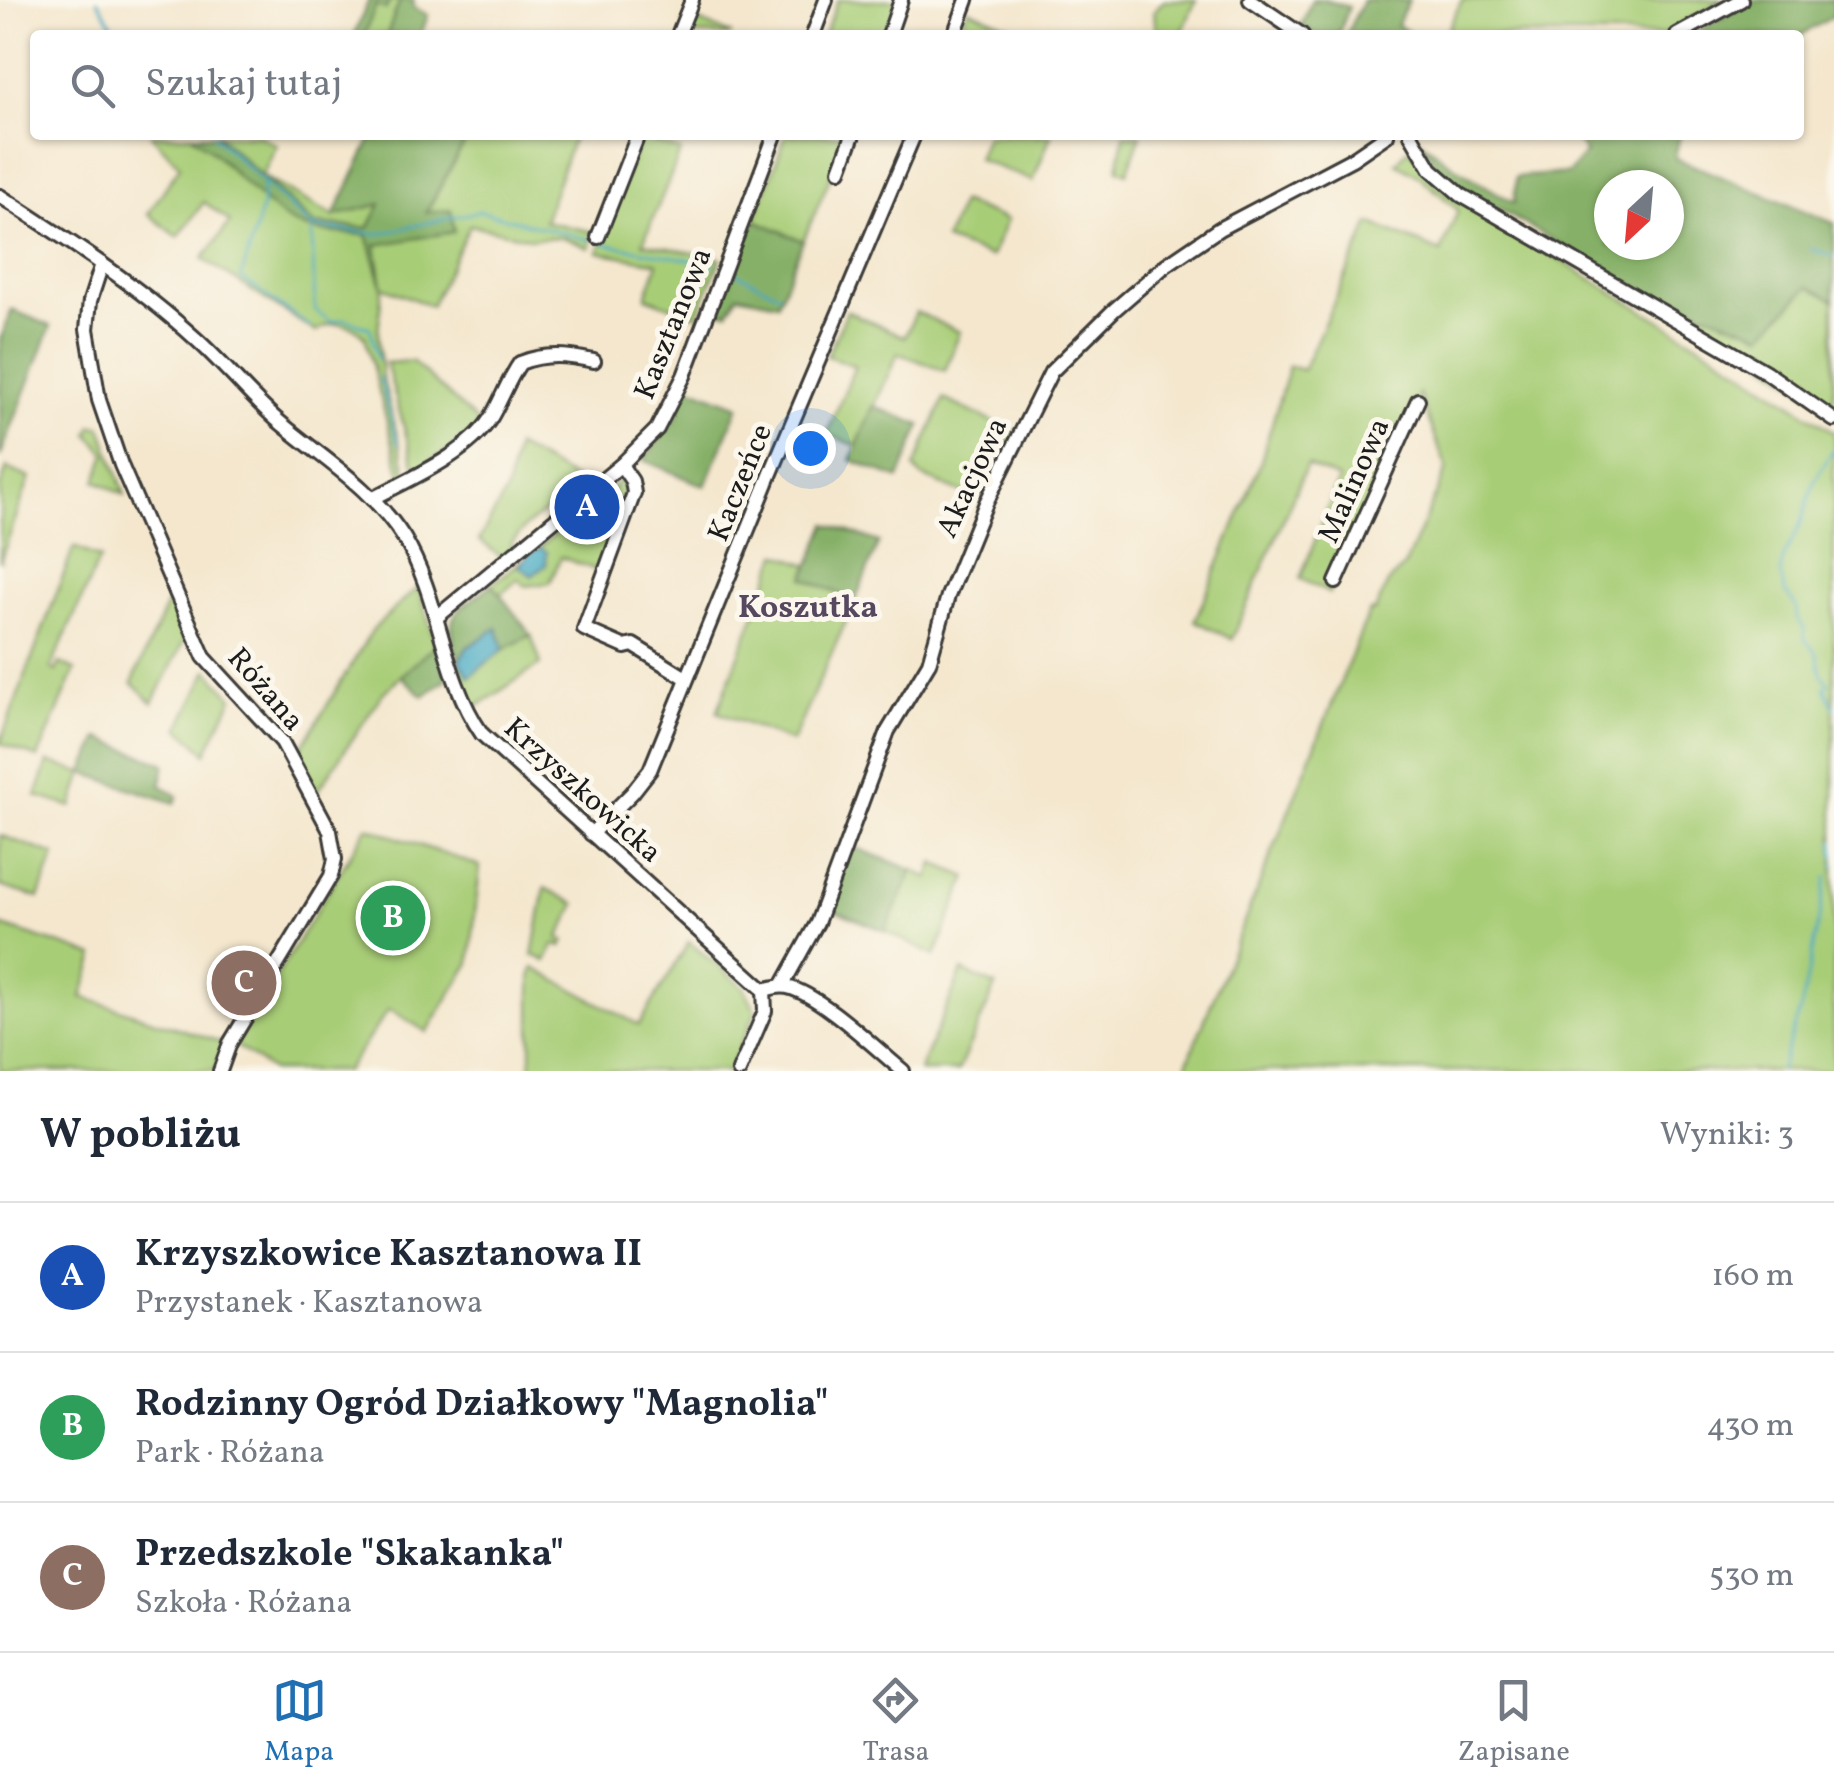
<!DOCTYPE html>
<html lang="pl">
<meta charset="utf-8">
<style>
body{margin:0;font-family:Vollkorn,serif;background:#f6f6f7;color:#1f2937}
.compass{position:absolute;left:1594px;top:170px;width:90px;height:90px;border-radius:50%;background:#fff;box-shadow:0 2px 8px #0004;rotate:206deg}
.you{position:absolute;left:810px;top:448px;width:35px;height:35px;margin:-25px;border:8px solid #fff;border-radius:50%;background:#1a73e8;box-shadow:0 0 0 15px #1a73e833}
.badge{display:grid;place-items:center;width:65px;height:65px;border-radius:50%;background:#1f6fb2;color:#fff;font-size:32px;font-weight:700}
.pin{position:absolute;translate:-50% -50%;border:5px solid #fff;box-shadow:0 2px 10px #0006}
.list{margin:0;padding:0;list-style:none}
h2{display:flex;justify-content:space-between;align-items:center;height:130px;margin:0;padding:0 40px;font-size:42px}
h2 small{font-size:32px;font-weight:400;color:#747a83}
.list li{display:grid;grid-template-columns:65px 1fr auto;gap:30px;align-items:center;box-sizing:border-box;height:150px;padding:0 40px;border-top:2px solid #e0e1e3}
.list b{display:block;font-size:38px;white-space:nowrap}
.list p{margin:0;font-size:32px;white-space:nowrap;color:#747a83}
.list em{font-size:32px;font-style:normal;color:#747a83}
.icon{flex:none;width:55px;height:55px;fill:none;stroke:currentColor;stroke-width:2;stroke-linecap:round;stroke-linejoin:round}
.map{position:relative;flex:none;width:1834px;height:1071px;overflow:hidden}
.search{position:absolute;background:#fff;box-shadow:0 2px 8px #0004;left:30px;right:30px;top:30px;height:110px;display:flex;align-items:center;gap:25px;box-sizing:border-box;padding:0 35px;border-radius:10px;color:#747a83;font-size:38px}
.sheet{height:580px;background:#fff}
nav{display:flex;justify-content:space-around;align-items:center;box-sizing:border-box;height:140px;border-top:2px solid #e0e1e3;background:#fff;font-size:28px;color:#747a83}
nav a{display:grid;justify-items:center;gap:5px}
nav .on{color:#1f6fb2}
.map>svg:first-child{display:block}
</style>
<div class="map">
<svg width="1834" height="1071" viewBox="0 0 1834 1071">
<rect width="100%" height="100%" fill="#fbf7ec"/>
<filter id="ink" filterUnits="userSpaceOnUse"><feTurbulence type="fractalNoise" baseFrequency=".01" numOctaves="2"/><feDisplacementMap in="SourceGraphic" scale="20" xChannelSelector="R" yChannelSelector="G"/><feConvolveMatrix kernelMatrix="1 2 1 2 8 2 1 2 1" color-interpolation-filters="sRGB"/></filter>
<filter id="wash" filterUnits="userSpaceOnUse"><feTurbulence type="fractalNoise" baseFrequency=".0048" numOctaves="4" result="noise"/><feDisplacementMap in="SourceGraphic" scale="40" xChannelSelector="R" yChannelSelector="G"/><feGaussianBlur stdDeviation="2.25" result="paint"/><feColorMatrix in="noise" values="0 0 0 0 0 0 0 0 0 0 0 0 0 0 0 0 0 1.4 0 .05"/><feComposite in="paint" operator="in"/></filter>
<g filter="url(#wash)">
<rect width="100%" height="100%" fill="#f4e7ce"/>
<g fill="#a8cd77" stroke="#62744a" stroke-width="2.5">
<polygon points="390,0 400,0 387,35 364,35 376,4 386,9"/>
<polygon points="838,0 898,0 885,35 824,35"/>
<polygon points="1164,0 1196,0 1181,35 1156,35 1154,11"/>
<polygon points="1462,0 1722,0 1663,35 1445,35"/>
<polygon points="968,9 1032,35 958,34"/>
<polygon points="691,18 732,35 683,35"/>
<path d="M151,135h40l12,7 49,49 66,40 49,3 13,43 -4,-32 50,-32 43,-78h105l-30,86 50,11 -5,16 -27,-11 -29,2 -63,-14 -39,81 -49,-19 -4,48 4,41 25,99 -5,4 -37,-142c-11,-14 -35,-18 -49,-5l-113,-73 27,-37 -26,-20 -26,35 -30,-23 32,-48z"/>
<polygon points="217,135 258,135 277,145 262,176 334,216 382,203 369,228 314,225"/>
<polygon points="786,135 848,135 803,241 755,220"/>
<polygon points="986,135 1051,135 1033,181 977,159"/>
<polygon points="1124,135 1141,135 1127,173 1118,169"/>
<polygon points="640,138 681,151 643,243 721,258 697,316 646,297 658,263 598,252"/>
<polygon points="1409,149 1445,191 1731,363 1834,432 1834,1071 1184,1071 1369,612 1375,611 1388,583 1405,565 1447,469 1419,394 1329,593 1300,579 1339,479 1307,465 1232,639 1195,621 1260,464 1289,366 1303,370 1370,223 1441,252 1458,210 1419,176 1396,163"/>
<polygon points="961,202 1007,220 991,257 945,240"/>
<polygon points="1808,287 1834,300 1834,411 1755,355 1687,318 1692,307 1762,334"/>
<polygon points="847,311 905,337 916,312 960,332 945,371 898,353 857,446 827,434 855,366 827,356"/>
<polygon points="412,361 480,424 469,436 416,471 386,363"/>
<polygon points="944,399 1015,432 982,497 975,498 921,476 914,468"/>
<polygon points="92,426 101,427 125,495 96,481 106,454 89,434"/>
<polygon points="516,446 583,484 526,526 511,544 513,548 501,557 479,540 506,492"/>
<polygon points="7,468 30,478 0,562 0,487"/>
<polygon points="622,478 628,484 601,572 561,557 550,583 525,586 518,579 500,595 492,584 607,494"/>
<polygon points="74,547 100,558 51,668 56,671 60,663 75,670 38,758 0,743"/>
<polygon points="778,554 810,565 805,578 855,601 792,742 717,712"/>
<polygon points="418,587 436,644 383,693 317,792 297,755 373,629"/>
<polygon points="170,597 187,635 153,703 132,683"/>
<polygon points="531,635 541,664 473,709 456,665 459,661 470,676 504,649"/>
<polygon points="208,670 233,698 206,753 179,728"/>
<polygon points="48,762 83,773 72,807 36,796"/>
<polygon points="367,827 480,866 470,963 427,1032 389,1009 346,1071 272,1071 235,1045"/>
<polygon points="0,835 55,855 39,898 0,886"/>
<polygon points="934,863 967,877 935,956 885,931 913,870 929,878"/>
<polygon points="545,888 576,904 559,938 565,941 562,947 555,944 546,961 533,955"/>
<polygon points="0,925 95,956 82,997 224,1043 215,1071 0,1071"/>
<polygon points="689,942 744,987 756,1011 729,1071 531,1071 531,977 534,968 639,1025"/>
<polygon points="228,959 265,971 256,986 249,983 251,976 226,968"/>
<polygon points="962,971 996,986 958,1071 919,1071"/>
</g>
<g fill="#86b068" stroke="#516642" stroke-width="2.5" fill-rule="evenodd">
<polygon points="369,0 390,0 386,9 376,5 364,35 354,35"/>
<polygon points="400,0 414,0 413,7 428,15 421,35 387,35"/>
<polygon points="1312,0 1326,0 1349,7 1338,35 1315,35 1301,25"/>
<polygon points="1363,0 1409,0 1397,25 1413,35 1346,35"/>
<polygon points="1754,0 1834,0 1834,16 1799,36 1692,35"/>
<path d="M191,135h26l97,89 54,4 13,-24 -47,12 39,-81h96l-43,77 25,-2 3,22 -78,13 6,41 -15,-51c-21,-2 -43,-1 -62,-7 -39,-12 -78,-71 -114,-93z"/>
<path d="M1574,135h106l-5,23 159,65v77l-26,-13 -45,47 -70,-26 -6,10 -230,-133 -22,-21 -16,-25 37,29 58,35 2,-26 53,-4 16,-20zM1609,185h60v60h-60z"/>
<polygon points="755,220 803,241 778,303 738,295 728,312 717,312"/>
<polygon points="12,310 51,326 0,457 0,340"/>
<polygon points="688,386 739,406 705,486 643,460 675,419"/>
<polygon points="873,406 921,425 899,479 851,460"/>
<polygon points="827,524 879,542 855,601 804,578"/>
<path d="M492,584l39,51 -27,14 -8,-20 -29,18 -8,14c-16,-52 -6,-45 33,-77z"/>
<polygon points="436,644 447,679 423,696 401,676"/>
<polygon points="99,738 165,764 161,785 178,796 175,803 83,773"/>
<polygon points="851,846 913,870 885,931 828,908"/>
</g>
<g fill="#43a8c3" stroke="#306270" stroke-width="2.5">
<polygon points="540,548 547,552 546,565 532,576 519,566 528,554"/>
<polygon points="497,628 504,649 469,677 459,661 467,648"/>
</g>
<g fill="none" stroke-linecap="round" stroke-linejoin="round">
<g stroke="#43a8c3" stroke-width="2.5">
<polyline points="97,0 119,35"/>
<polyline points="213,135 312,227 378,234 480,211 590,240"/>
<polyline points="263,183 262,207 241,278 310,327"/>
<polyline points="312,227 315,310 331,322 344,319 370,328 378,359"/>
<polyline points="605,244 714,264"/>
<polyline points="1811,249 1834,256"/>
<polyline points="734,272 779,294"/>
<polyline points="380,378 398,444"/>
<polyline points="1834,448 1815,480 1799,528 1784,556 1780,573 1785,592 1796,606 1797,618 1804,628 1805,640 1817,653 1821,674 1829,683 1825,688 1834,708"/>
<polyline points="1834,841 1834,858"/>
<polyline points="1833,867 1834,865"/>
<polyline points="1780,1071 1802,1004 1827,877"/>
</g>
</g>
</g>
<g filter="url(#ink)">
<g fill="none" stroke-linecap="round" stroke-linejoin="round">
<g stroke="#3c3a37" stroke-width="18">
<g id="minor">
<polyline points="1250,0 1302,35"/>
<polyline points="678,35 692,0"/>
<polyline points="813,35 826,0"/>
<polyline points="889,35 901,0"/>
<polyline points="954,35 967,0"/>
<polyline points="1677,35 1741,0"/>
<polyline points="1411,135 1431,169 1461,195 1766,372 1834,420"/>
<polyline points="840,170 853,135"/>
<path d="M0,196c68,44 136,88 196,143 28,25 52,55 80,80 44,38 96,68 128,119 37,61 37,137 78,196l282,256"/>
<polyline points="598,237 638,135"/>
<polyline points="102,264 90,301 87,329 99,400 121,465 204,657 282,742 330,831 335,859 331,876 230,1043 220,1071"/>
<polyline points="621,465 632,481 634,493 584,629 625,647 633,645 686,678"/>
<path d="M372,499c37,-20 95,-44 118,-80 11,-18 18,-39 30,-56 26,-10 47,-8 74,-2"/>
<polyline points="1336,582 1418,400"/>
<polyline points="437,617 621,465 657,429 684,376 775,135"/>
<polyline points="591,834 632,793 650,770 771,473 914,135"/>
<polyline points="782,986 817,923 888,731 929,663 948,596 986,503 1051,372 1114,310 1166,265 1219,229 1352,159 1387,135"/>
<path d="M764,990c7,-2 15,-5 23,-3 33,7 89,62 116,84"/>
<polyline points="739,1071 765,1011 764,990"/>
</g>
</g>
<use href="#minor" stroke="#fff" stroke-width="12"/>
</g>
</g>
<g text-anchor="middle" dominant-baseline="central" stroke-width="10" stroke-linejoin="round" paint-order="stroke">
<g font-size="30" fill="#1c1c1c" stroke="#fbf7ec">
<text transform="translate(674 324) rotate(-68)">Kasztanowa</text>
<text transform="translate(973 478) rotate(-65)">Akacjowa</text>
<text transform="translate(1355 481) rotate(-66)">Malinowa</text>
<text transform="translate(741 483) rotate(-68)">Kaczeńce</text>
<text transform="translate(265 690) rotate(49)">Różana</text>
<text transform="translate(582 791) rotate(42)">Krzyszkowicka</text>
</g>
<g font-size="32" font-weight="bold" fill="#55485f" stroke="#fbf7ec">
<text x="808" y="609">Koszutka</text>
</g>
</g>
</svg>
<svg class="compass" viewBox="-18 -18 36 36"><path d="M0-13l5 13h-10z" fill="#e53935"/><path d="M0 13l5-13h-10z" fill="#747a83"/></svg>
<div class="you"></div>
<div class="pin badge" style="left:587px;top:507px;background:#1a4fb4">A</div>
<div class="pin badge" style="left:393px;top:918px;background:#2e9e5b">B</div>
<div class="pin badge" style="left:244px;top:983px;background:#8d6e63">C</div>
<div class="search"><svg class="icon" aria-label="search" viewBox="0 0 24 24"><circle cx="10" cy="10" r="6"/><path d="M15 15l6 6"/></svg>Szukaj tutaj</div>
</div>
<section class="sheet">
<h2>W pobliżu<small>Wyniki: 3</small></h2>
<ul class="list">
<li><span class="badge" style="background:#1a4fb4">A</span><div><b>Krzyszkowice Kasztanowa II</b><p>Przystanek · Kasztanowa</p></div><em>160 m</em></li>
<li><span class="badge" style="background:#2e9e5b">B</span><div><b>Rodzinny Ogród Działkowy &quot;Magnolia&quot;</b><p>Park · Różana</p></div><em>430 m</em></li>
<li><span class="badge" style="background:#8d6e63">C</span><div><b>Przedszkole &quot;Skakanka&quot;</b><p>Szkoła · Różana</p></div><em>530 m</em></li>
</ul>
</section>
<nav>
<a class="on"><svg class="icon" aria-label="map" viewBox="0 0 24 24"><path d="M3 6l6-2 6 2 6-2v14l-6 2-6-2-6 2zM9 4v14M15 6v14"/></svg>Mapa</a>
<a><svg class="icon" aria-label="directions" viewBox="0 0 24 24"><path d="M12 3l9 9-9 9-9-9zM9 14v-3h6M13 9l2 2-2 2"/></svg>Trasa</a>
<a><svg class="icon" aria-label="saved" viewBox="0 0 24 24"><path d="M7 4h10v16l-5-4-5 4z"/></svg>Zapisane</a>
</nav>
